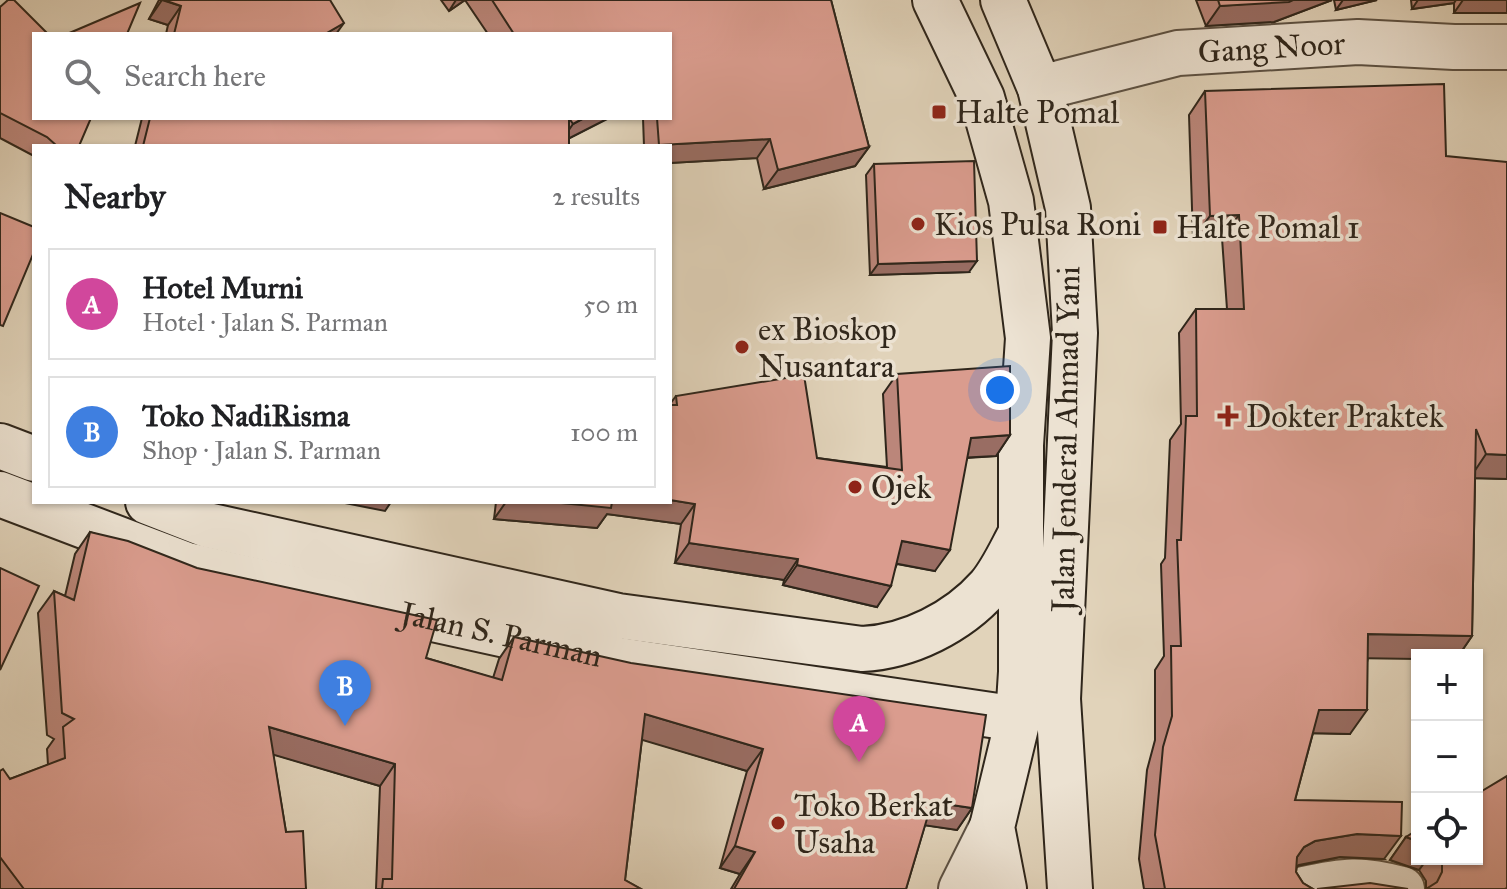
<!DOCTYPE html>
<meta charset="utf-8">
<style>
body{margin:0;font-family:"IM FELL Great Primer",serif;background:#f2f2f2;color:#202124}
.controls{position:absolute;right:24px;bottom:24px;display:grid;overflow:hidden;border-radius:0px;box-shadow:0 2px 6px #0004}
.controls button{width:72px;height:72px;display:grid;place-items:center;padding:0;border:0;border-bottom:2px solid #e0e0e0;background:#fff;color:#202124;font:40px sans-serif}
.you{position:absolute;left:1000px;top:390px;width:28px;height:28px;margin:-20px;border:6px solid #fff;border-radius:50%;background:#1a73e8;box-shadow:0 0 0 12px #1a73e833}
.badge{display:grid;place-items:center;width:52px;height:52px;border-radius:50%;background:#8f2418;color:#fff;font-size:26px;font-weight:700}
.pin{position:absolute;translate:-50% -66px;filter:drop-shadow(0 2px 4px #0008)}
.pin::after{content:'';position:absolute;top:42px;width:28px;height:24px;background:inherit;clip-path:polygon(0 0,100% 0,50% 100%)}
.list{margin:0;padding:0;list-style:none}
h2{display:flex;justify-content:space-between;align-items:center;height:104px;margin:0;padding:0 32px;font-size:34px}
h2 small{font-size:26px;font-weight:400;color:#757577}
.list li{display:grid;grid-template-columns:52px 1fr auto;gap:24px;align-items:center;box-sizing:border-box;height:112px;margin:0 16px 16px;padding:0 16px;border:2px solid #e0e0e0;border-radius:0px}
.list b{display:block;font-size:30px;white-space:nowrap}
.list p{margin:0;font-size:26px;white-space:nowrap;color:#757577}
.list em{font-size:26px;font-style:normal;color:#757577}
.icon{flex:none;width:44px;height:44px;fill:none;stroke:currentColor;stroke-width:2;stroke-linecap:round;stroke-linejoin:round}
.map{position:relative;flex:none;width:1507px;height:889px;overflow:hidden}
.search{position:absolute;background:#fff;box-shadow:0 2px 6px #0004;left:32px;top:32px;width:640px;height:88px;display:flex;align-items:center;gap:20px;box-sizing:border-box;padding:0 28px;border-radius:0px;color:#757577;font-size:30px}
.panel{position:absolute;background:#fff;box-shadow:0 2px 6px #0004;left:32px;top:144px;width:640px;height:360px;border-radius:0px}
.map>svg:first-child{display:block}
</style>
<div class="map">
<svg width="1507" height="889" viewBox="0 0 1507 889">
<rect width="100%" height="100%" fill="#e1d3ba"/>
<filter id="stains"><feTurbulence type="fractalNoise" baseFrequency=".0025" numOctaves="4"/><feColorMatrix values="0 0 0 0 .2 0 0 0 0 .09 0 0 0 0 .02 0 0 0 .5 -.17"/></filter>
<radialGradient id="worn" r=".72"><stop offset=".6" stop-color="#630" stop-opacity="0"/><stop offset="1" stop-color="#630" stop-opacity=".3"/></radialGradient>
<g fill="none" stroke-linecap="round" stroke-linejoin="round">
<g stroke="#5c5143" stroke-width="48">
<g id="minor">
<path id="s1" d="M1040,88l138,-35 180,-11 96,5h53"/>
<polyline points="961,889 992,827"/>
<path d="M1304,889c40,-9 57,-11 98,0"/>
</g>
</g>
<g stroke="#2f261b" stroke-width="48">
<g id="secondary">
<polyline points="935,0 982,98 1011,201 1028,338 1021,445 1021,672 1018,719 992,827 1004,889"/>
<polyline points="1003,0 1040,88 1068,208 1075,333 1058,699 1070,889"/>
<polyline points="0,446 34,459"/>
<path id="s2" d="M0,494l187,71 432,95 399,59"/>
<path d="M148,502l59,23 411,91 244,33c47,-2 96,-27 127,-62 13,-15 22,-36 32,-54"/>
</g>
</g>
<use href="#minor" stroke="#ece2d2" stroke-width="44"/>
<use href="#secondary" stroke="#ece2d2" stroke-width="44"/>
</g>
<g fill="#bb867a" stroke="#2f261b" stroke-width="2">
<polygon points="159,0 330,0 336,34 166,34 168,25 149,19"/>
<polygon points="441,0 465,0 449,11"/>
<polygon points="465,0 831,0 869,147 855,166 764,189 757,158 670,163 670,146 644,146 643,118 670,118 670,34 488,34"/>
<polygon points="1196,0 1332,0 1274,22 1206,26"/>
<polygon points="1334,0 1377,0 1336,10"/>
<polygon points="1411,0 1507,0 1507,13 1454,13 1454,3 1412,9"/>
<polygon points="0,7 79,146 34,146 34,156 0,138"/>
<polygon points="1205,91 1446,156 1507,479 1475,478 1472,636 1459,655 1417,655 1368,658 1350,734 1313,733 1295,800 1384,859 1340,857 1297,866 1296,872 1303,883 1313,889 1144,889 1139,859 1147,770 1155,740 1155,670 1164,656 1161,564 1165,558 1170,440 1181,424 1179,333 1196,309 1227,309 1222,238 1193,239 1189,115"/>
<polygon points="142,118 608,118 569,138 569,146 135,146"/>
<polygon points="874,164 969,272 870,275 866,175"/>
<polygon points="897,374 1010,435 996,456 967,458 935,571 897,564 877,607 783,585 784,580 675,563 681,524 607,514 597,528 494,519 496,502 670,502 670,404 676,396 817,458 887,467 883,394"/>
<polygon points="90,532 426,658 493,678 499,659 514,637 972,808 957,830 925,825 906,889 731,889 740,874 720,868 747,771 642,739 625,880 641,889 376,889 380,786 273,754 286,832 306,889 0,889 0,771 10,779 48,765 47,749 54,739 47,735 38,613 54,591 65,596 75,554"/>
<polygon points="1406,837 1417,859 1477,859 1507,889 1426,889 1426,881 1419,870 1390,860"/>
</g>
<g fill="#996d63" stroke="#2f261b" stroke-width="2">
<polygon points="162,0 181,6 168,25 149,19"/>
<polygon points="456,0 465,0 449,11"/>
<polygon points="1293,0 1332,0 1274,22 1206,26 1220,6"/>
<polygon points="1343,0 1377,0 1336,10"/>
<polygon points="1418,0 1456,0 1454,3 1412,9"/>
<polygon points="1463,0 1507,0 1507,13 1454,13"/>
<polygon points="344,23 336,34 325,34"/>
<polygon points="584,118 609,118 560,143 573,124"/>
<polygon points="770,139 757,158 670,163 670,146 658,146 659,145"/>
<polygon points="869,147 855,166 764,189 778,170"/>
<polygon points="1239,215 1222,238 1193,239 1210,216"/>
<polygon points="977,261 969,272 870,275 878,264"/>
<polygon points="1010,435 996,456 957,458 971,438"/>
<polygon points="1486,454 1507,455 1507,479 1470,478"/>
<polygon points="670,500 695,504 681,524 607,514 597,528 494,519 506,502 670,502"/>
<polygon points="340,502 391,502 385,511"/>
<polygon points="902,541 950,550 935,571 888,562"/>
<polygon points="689,543 798,559 784,580 675,563"/>
<polygon points="797,565 891,586 877,607 783,585"/>
<polygon points="1368,634 1472,636 1459,655 1417,655 1417,659 1351,658"/>
<polygon points="1319,710 1367,710 1350,734 1303,733"/>
<polygon points="645,714 763,749 747,771 629,736"/>
<polygon points="269,727 395,764 380,786 254,749"/>
<polygon points="932,802 972,808 957,830 916,824"/>
<polygon points="1357,834 1401,836 1384,859 1340,857 1299,865 1288,870 1304,847 1315,841"/>
<polygon points="1406,837 1417,841 1417,859 1427,859 1419,870 1390,860"/>
<polygon points="735,846 755,852 740,874 720,868"/>
</g>
<g fill="#da9c8e" stroke="#2f261b" stroke-width="2">
<polygon points="8,0 14,0 48,34 34,34 34,118 91,118 79,146 57,146 47,137 0,113 0,7"/>
<polygon points="164,0 330,0 344,23 325,34 174,34 181,6"/>
<polygon points="492,0 831,0 869,147 778,170 770,139 659,145 657,118 670,118 670,34 514,34"/>
<polygon points="1218,0 1293,0 1289,2 1220,6"/>
<polygon points="140,3 127,34 67,34"/>
<polygon points="1444,84 1446,156 1507,162 1507,455 1486,454 1476,429 1472,636 1368,634 1367,710 1319,710 1295,800 1402,802 1401,836 1357,834 1315,841 1304,847 1297,857 1296,872 1303,883 1313,889 1165,889 1155,835 1163,747 1172,716 1171,646 1181,646 1177,540 1181,540 1186,416 1197,416 1196,309 1244,309 1239,215 1210,216 1205,91"/>
<polygon points="150,118 569,118 569,146 143,146"/>
<polygon points="569,118 584,118 573,124"/>
<polygon points="974,161 977,261 878,264 874,164"/>
<polygon points="0,213 34,227 34,252 3,326 0,325"/>
<polygon points="1010,366 1010,435 971,438 950,550 902,541 891,586 797,565 798,559 689,543 695,504 670,500 670,405 677,405 676,396 804,375 817,458 902,470 897,374"/>
<polygon points="551,502 612,502 611,508"/>
<polygon points="90,532 128,541 197,568 437,620 426,658 502,680 514,637 631,663 986,715 972,808 932,802 906,889 734,889 755,852 735,846 763,749 645,714 625,880 641,889 382,889 383,879 392,879 395,764 269,727 286,832 303,831 306,889 24,889 0,857 0,771 3,769 10,779 65,758 63,727 74,719 62,713 54,591 74,600"/>
<polygon points="0,568 39,586 0,670"/>
<polygon points="1507,776 1507,888 1505,889 1426,889 1437,882 1442,872 1442,859 1477,859 1477,794"/>
<polygon points="1417,830 1417,841 1406,837"/>
<polygon points="1370,883 1408,889 1317,889"/>
</g>
<g fill="#8f2418" stroke="#ece2d2" stroke-width="3">
<rect x="931" y="104" width="16" height="16" rx="4"/>
<circle cx="918" cy="224" r="8"/>
<rect x="1152" y="219" width="16" height="16" rx="4"/>
<circle cx="742" cy="347" r="8"/>
<path d="M1224 404h8v8h8v8h-8v8h-8v-8h-8v-8h8z"/>
<circle cx="855" cy="487" r="8"/>
<circle cx="778" cy="823" r="8"/>
</g>
<g text-anchor="middle" dominant-baseline="central" stroke-width="7" stroke-linejoin="round" paint-order="stroke">
<g font-size="32" fill="#2f261b" stroke="#ece2d2">
<text stroke="none"><textPath href="#s1" startOffset="236">Gang Noor</textPath></text>
<text transform="translate(1066 439) rotate(-89)">Jalan Jenderal Ahmad Yani</text>
<text stroke="none"><textPath href="#s2" startOffset="522">Jalan S. Parman</textPath></text>
</g>
<g font-size="32" fill="#2f261b" stroke="#ece2d2" text-anchor="start">
<text x="955" y="112">Halte Pomal</text>
<text x="934" y="224">Kios Pulsa Roni</text>
<text x="1176" y="227">Halte Pomal 1</text>
<text x="758" y="329">ex Bioskop<tspan x="758" dy="37">Nusantara</tspan></text>
<text x="1246" y="416">Dokter Praktek</text>
<text x="871" y="487">Ojek</text>
<text x="794" y="805">Toko Berkat<tspan x="794" dy="37">Usaha</tspan></text>
</g>
</g>
<rect width="100%" height="100%" filter="url(#stains)"/>
<rect width="100%" height="100%" fill="url(#worn)"/>
</svg>
<div class="controls">
<button>+</button>
<button>−</button>
<button><svg class="icon" aria-label="locate" viewBox="0 0 24 24"><circle cx="12" cy="12" r="6"/><path d="M12 2v4M12 18v4M2 12h4M18 12h4"/></svg></button>
</div>
<div class="you"></div>
<div class="pin badge" style="left:859px;top:762px;background:#d1479c">A</div>
<div class="pin badge" style="left:345px;top:726px;background:#3f7fe0">B</div>
<div class="search"><svg class="icon" aria-label="search" viewBox="0 0 24 24"><circle cx="10" cy="10" r="6"/><path d="M15 15l6 6"/></svg>Search here</div>
<section class="panel">
<h2>Nearby<small>2 results</small></h2>
<ul class="list">
<li><span class="badge" style="background:#d1479c">A</span><div><b>Hotel Murni</b><p>Hotel · Jalan S. Parman</p></div><em>50 m</em></li>
<li><span class="badge" style="background:#3f7fe0">B</span><div><b>Toko NadiRisma</b><p>Shop · Jalan S. Parman</p></div><em>100 m</em></li>
</ul>
</section>
</div>
